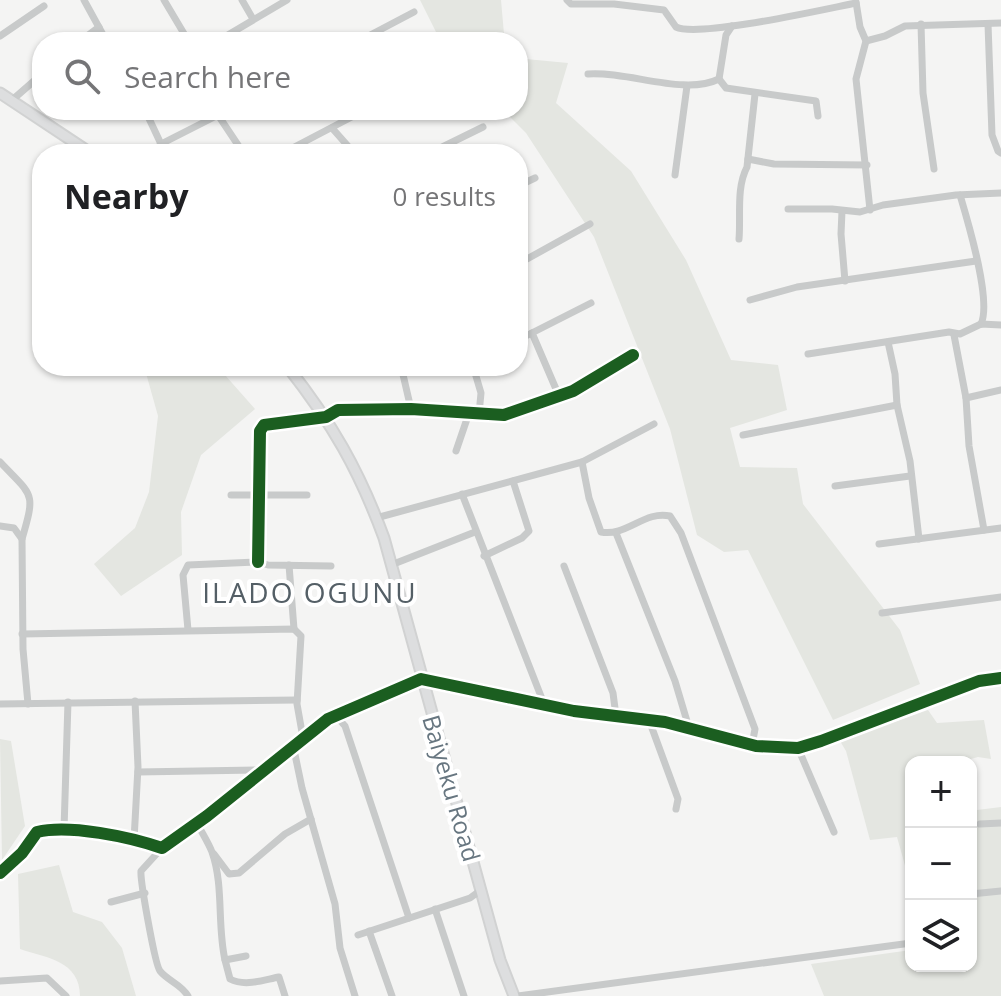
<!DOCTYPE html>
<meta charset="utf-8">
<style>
body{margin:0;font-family:"Open Sans",sans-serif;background:#f6f6f6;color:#202124}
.controls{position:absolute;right:24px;bottom:24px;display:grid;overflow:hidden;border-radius:16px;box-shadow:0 2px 6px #0004}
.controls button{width:72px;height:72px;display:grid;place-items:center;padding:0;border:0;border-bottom:2px solid #e0e0e0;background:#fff;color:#202124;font:40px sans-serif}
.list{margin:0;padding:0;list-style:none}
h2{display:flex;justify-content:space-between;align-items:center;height:104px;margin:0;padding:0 32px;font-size:34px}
h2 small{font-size:26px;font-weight:400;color:#757577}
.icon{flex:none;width:44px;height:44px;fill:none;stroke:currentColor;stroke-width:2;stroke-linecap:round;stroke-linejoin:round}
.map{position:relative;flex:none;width:1001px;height:996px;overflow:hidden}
.search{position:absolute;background:#fff;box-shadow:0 2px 6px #0004;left:32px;top:32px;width:496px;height:88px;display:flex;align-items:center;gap:20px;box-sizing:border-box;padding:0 28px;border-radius:32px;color:#757577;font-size:30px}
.panel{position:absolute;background:#fff;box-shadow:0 2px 6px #0004;left:32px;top:144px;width:496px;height:232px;border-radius:32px}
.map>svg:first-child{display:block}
</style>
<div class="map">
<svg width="1001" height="996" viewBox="0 0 1001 996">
<rect width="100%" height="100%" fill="#f4f4f3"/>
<g fill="#e4e6e1">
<polygon points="420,0 501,0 504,34 511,42 441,42"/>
<polygon points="518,50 526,59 568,63 556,103 631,171 686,260 731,360 778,365 787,410 730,428 740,467 797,468 803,504 900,630 920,684 833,720 748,550 724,552 697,535 670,429 594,237 526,133 503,110 518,110"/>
<polygon points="144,366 217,366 255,409 201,455 181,512 182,555 121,596 94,564 135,528 149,492 158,416"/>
<polygon points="928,710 937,723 984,720 991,759 978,757 960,762 911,762 911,887 897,837 870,840 846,751 840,741"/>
<polygon points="0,739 11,741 25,826 2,860"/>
<polygon points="971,805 977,810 1001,807 1001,996 824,996 811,964 911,950 911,966 971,966"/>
<path d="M59,865l14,47 29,10 20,26 14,48h-56c0,-35 -33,-38 -60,-47l-2,-75z"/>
</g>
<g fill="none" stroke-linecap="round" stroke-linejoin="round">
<g stroke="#d1d2d2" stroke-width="13">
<g id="major">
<polyline points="0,93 92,154"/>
<path d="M287,366c45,57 72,104 97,172l116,422 14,36"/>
</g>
</g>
<g stroke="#c8caca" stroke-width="7">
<polyline points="84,0 107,42"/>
<polyline points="164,0 189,42"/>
<polyline points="242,0 253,19"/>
<path d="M567,0l4,4h43l50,6 12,17c22,11 149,-18 180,-24"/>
<polyline points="856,2 860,27 866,41 856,79 870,210"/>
<polyline points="921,24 923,93 934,169"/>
<polyline points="988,24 992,135 998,151 1001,153"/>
<polyline points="0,36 44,6"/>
<polyline points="866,41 885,36 905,26 1001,23"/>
<polyline points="79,42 99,27"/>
<polyline points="216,42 287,0"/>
<polyline points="357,42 414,12"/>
<path d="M588,74c41,-3 96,22 131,5"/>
<polyline points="719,79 726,88 816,101 818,116"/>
<polyline points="719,79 726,35 732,26"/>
<polyline points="11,101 42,74"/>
<polyline points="145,110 161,144"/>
<polyline points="218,115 244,154"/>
<polyline points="332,128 355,154"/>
<polyline points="152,154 161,144 228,110"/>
<polyline points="281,154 365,110"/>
<polyline points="428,154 483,127"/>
<polyline points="748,159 774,164 867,165"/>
<polyline points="675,175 687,86"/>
<polyline points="518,186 535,178"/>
<path d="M960,195c8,27 32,106 21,129"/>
<polyline points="788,209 832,209 860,212 883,205 956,195 1001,193"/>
<polyline points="842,211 841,234 845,281"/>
<path d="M739,239c2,-23 -3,-51 8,-72l8,-73"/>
<polyline points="518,264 590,224"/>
<polyline points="750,300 797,287 976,261"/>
<polyline points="532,333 559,396"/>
<polyline points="954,335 966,398 969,446 984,530"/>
<polyline points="518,340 591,303"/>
<polyline points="888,342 895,374 897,405 910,461 919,539"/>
<polyline points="808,354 949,332 960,334 981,324 1001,325"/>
<polyline points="401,366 411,409"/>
<polyline points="473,366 481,393 479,414"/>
<polyline points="966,398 1001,390"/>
<polyline points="743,435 897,405"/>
<polyline points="456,451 469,413"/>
<path d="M0,462c33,35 36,29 22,77"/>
<path d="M582,462l7,36 12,34c25,5 44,-22 69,-16l11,17 74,196 -3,16"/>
<polyline points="835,486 910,476"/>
<polyline points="462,494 544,704"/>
<polyline points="231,495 307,495"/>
<polyline points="376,518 582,462 654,424"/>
<polyline points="0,526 14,528 22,539 23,649 28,704"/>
<polyline points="616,533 675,681 689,728"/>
<polyline points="879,544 1001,528"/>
<polyline points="484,556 522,538 529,531 513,481"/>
<polyline points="258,562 260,431 264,425 326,417 338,410 411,409 504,415 573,391 633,355"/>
<polyline points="289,565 294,629"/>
<polyline points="391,565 475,532"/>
<polyline points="564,566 613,693 616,716"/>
<polyline points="882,613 1001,597"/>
<polyline points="188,630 183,575 188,565 258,562 268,565 331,566"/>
<polyline points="22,634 294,629 301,636 297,704 303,738"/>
<polyline points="0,704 297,700"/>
<polyline points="336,716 345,726 409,918"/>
<polyline points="649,720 678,799 676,809"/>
<polyline points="293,745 302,788 335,904 340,948 355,996"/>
<polyline points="798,748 834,832"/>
<polyline points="138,772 261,770"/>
<path d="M197,823c5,10 11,19 15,29 12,34 5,73 13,108l21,-4"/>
<polyline points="980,824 1001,823"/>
<polyline points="64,830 68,702"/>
<polyline points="134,840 138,767 135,701"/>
<path d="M162,848l-21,23c-1,9 14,94 19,100 8,10 21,13 28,25"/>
<polyline points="214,854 229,874 239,873 285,834 311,819"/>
<path d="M0,873l22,-20 15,-21c32,-8 93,5 125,16l45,-32 121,-97 93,-40 153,32 91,11 91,24 42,2 23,-7 158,-60 22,-3"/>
<polyline points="971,894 1001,891"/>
<polyline points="111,902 145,893"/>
<polyline points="435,909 464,996"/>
<polyline points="369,931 392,996"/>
<polyline points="358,935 470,898 481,890"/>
<path d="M225,960l5,19c15,8 33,1 49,-2l6,19"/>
<polyline points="0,981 47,978 66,996"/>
<polyline points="518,996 911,943"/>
</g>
<use href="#major" stroke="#dddedf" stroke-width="9"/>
<g stroke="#fff" stroke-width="17">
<g id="cycleway">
<polyline points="258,562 260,431 264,425 326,417 338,410 411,409 504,415 573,391 633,355"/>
<path d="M0,873l22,-20 15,-21c32,-8 93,5 125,16l45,-32 121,-97 93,-40 153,32 91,11 91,24 42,2 23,-7 158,-60 22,-3"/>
</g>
</g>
<use href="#cycleway" stroke="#1b5e20" stroke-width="12"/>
</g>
<g text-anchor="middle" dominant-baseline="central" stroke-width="8" stroke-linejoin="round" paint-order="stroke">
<g font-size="24" fill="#677680" stroke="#fff">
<text transform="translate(452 788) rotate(74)">Baiyeku Road</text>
</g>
<g font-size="28" letter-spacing="2" fill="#545f66" stroke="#fff">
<text x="310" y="592">ILADO OGUNU</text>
</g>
</g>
</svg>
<div class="controls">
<button>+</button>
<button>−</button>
<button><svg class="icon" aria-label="layers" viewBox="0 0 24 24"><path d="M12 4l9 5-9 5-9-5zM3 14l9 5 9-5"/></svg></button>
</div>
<div class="search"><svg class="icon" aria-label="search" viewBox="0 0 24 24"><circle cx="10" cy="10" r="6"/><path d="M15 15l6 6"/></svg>Search here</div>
<section class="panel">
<h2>Nearby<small>0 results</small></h2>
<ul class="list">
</ul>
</section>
</div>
